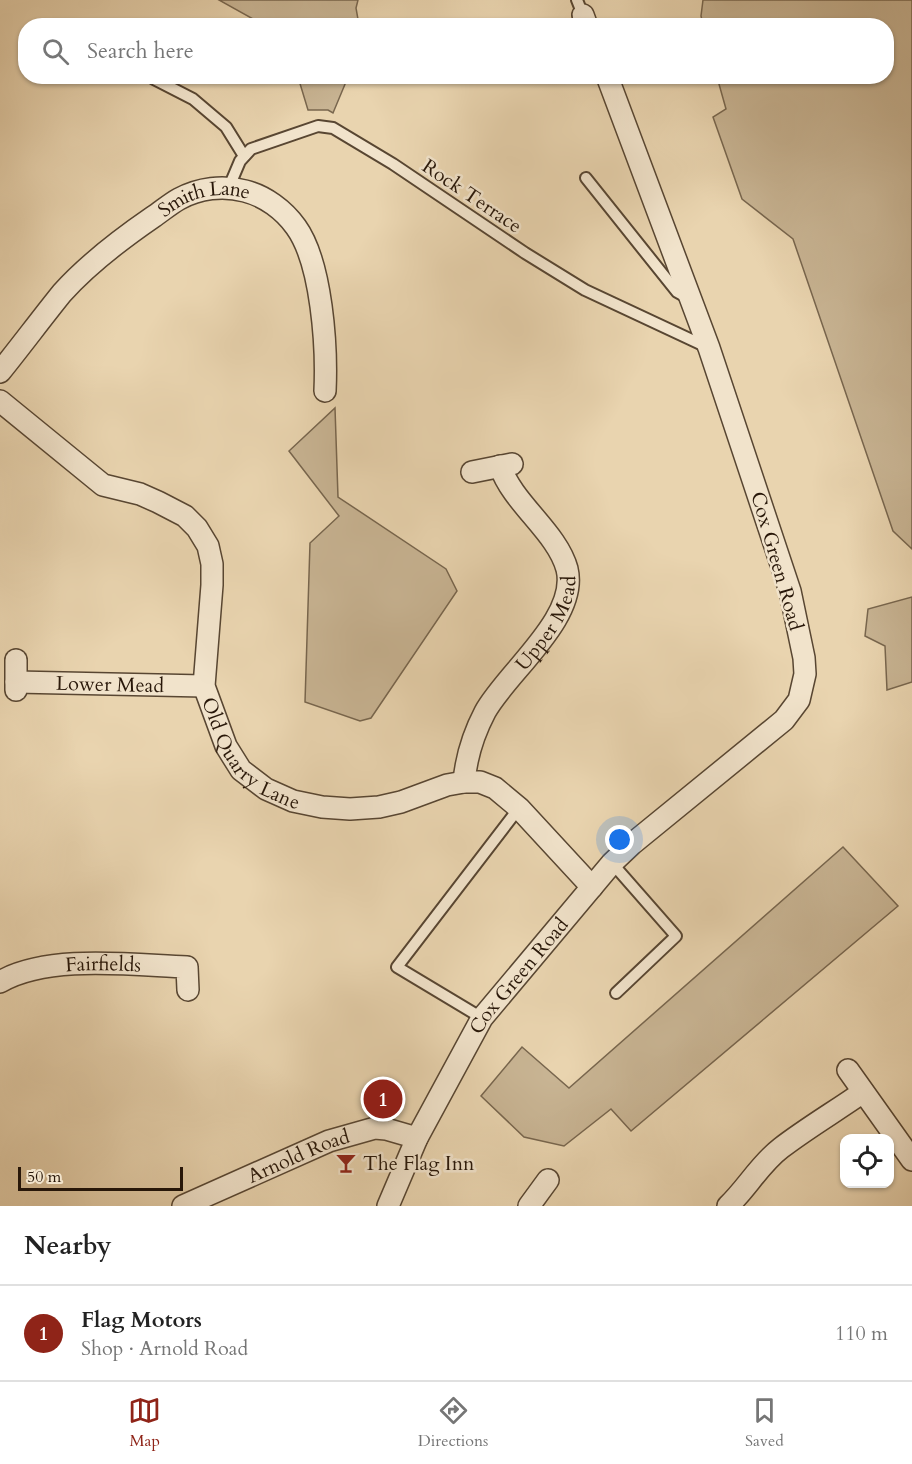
<!DOCTYPE html>
<meta charset="utf-8">
<style>
body{margin:0;font-family:Cardo,serif;background:#f6f6f6;color:#222}
.controls{position:absolute;right:18px;bottom:18px;display:grid;overflow:hidden;border-radius:12px;box-shadow:0 2px 4px #0004}
.controls button{width:54px;height:54px;display:grid;place-items:center;padding:0;border:0;border-bottom:2px solid #e0e0e0;background:#fff;color:#222;font:30px sans-serif}
.scale{position:absolute;left:18px;bottom:15px;width:165px;box-sizing:border-box;padding-left:6px;border:3px solid #281709;border-top:0;font-size:16px;line-height:21px;white-space:nowrap;color:#281709;-webkit-text-stroke:4px #f1e3cb;paint-order:stroke}
.you{position:absolute;left:620px;top:840px;width:21px;height:21px;margin:-15px;border:4px solid #fff;border-radius:50%;background:#1a73e8;box-shadow:0 0 0 9px #1a73e833}
.badge{display:grid;place-items:center;width:39px;height:39px;border-radius:50%;background:#8f2418;color:#fff;font-size:20px;font-weight:700}
.pin{position:absolute;translate:-50% -50%;border:3px solid #fff;box-shadow:0 2px 6px #0006}
.list{margin:0;padding:0;list-style:none}
h2{display:flex;justify-content:space-between;align-items:center;height:78px;margin:0;padding:0 24px;font-size:26px}
h2 small{font-size:20px;font-weight:400;color:#767676}
.list li{display:grid;grid-template-columns:39px 1fr auto;gap:18px;align-items:center;box-sizing:border-box;height:96px;padding:0 24px;border-top:2px solid #e0e0e0}
.list b{display:block;font-size:22px;white-space:nowrap}
.list p{margin:0;font-size:20px;white-space:nowrap;color:#767676}
.list em{font-size:20px;font-style:normal;color:#767676}
.icon{flex:none;width:33px;height:33px;fill:none;stroke:currentColor;stroke-width:2;stroke-linecap:round;stroke-linejoin:round}
.map{position:relative;flex:none;width:912px;height:1206px;overflow:hidden}
.search{position:absolute;background:#fff;box-shadow:0 2px 4px #0004;left:18px;right:18px;top:18px;height:66px;display:flex;align-items:center;gap:15px;box-sizing:border-box;padding:0 21px;border-radius:24px;color:#767676;font-size:22px}
.sheet{height:174px;background:#fff}
nav{display:flex;justify-content:space-around;align-items:center;box-sizing:border-box;height:84px;border-top:2px solid #e0e0e0;background:#fff;font-size:16px;color:#767676}
nav a{display:grid;justify-items:center;gap:3px}
nav .on{color:#8f2418}
.map>svg:first-child{display:block}
</style>
<div class="map">
<svg width="912" height="1206" viewBox="0 0 912 1206">
<rect width="100%" height="100%" fill="#e9d4af"/>
<filter id="stains"><feTurbulence type="fractalNoise" baseFrequency=".00333" numOctaves="4"/><feColorMatrix values="0 0 0 0 .2 0 0 0 0 .09 0 0 0 0 .02 0 0 0 .5 -.17"/></filter>
<radialGradient id="worn" r=".72"><stop offset=".6" stop-color="#630" stop-opacity="0"/><stop offset="1" stop-color="#630" stop-opacity=".3"/></radialGradient>
<g fill="#c8b493" stroke="#78664e" stroke-width="1.5">
<polygon points="219,0 358,0 356,8 359,25 264,25"/>
<polygon points="703,0 912,0 912,549 893,531 793,239 742,199 713,117 726,109 717,77 886,76 886,26 703,25 701,16"/>
<polygon points="298,77 348,77 333,113 328,110 308,110"/>
<polygon points="335,408 338,497 446,569 457,591 371,718 360,721 305,702 310,543 339,516 289,451"/>
<polygon points="912,597 912,682 887,690 885,646 865,636 868,609"/>
<polygon points="843,847 898,906 631,1131 611,1109 564,1146 524,1137 481,1096 522,1047 569,1088"/>
</g>
<g fill="none" stroke-linecap="round" stroke-linejoin="round">
<g stroke="#584632" stroke-width="14">
<g id="lane">
<polyline points="577,0 583,15"/>
<polyline points="154,79 193,99 226,127 244,156"/>
<polyline points="586,178 677,292 686,297"/>
<polyline points="229,187 240,161 251,149 318,126 333,128 393,164 525,253 585,290 709,348"/>
<polyline points="612,863 676,936 616,993"/>
<polyline points="482,1018 397,967 519,808"/>
</g>
</g>
<g stroke="#584632" stroke-width="24">
<g id="street">
<polyline points="583,15 587,26"/>
<path id="s1" d="M0,372c21,-26 41,-53 62,-79 26,-29 59,-54 91,-76 9,-6 17,-13 26,-18 20,-11 44,-14 66,-8 20,5 39,19 51,36 26,36 31,120 29,164"/>
<path id="s2" d="M0,401l103,84 37,9 18,8 27,14 12,12 11,18 4,18v21l-8,101 22,60 15,24 25,19 27,12 29,6 28,2 29,-2 22,-5 46,-17 17,-3h16l15,6 24,20 73,79"/>
<polyline points="472,472 512,464"/>
<polyline points="16,660 16,690"/>
<path id="s3" d="M16,682l188,4"/>
<path id="s4" d="M464,782c2,-23 10,-49 21,-70 21,-39 94,-94 82,-143 -10,-37 -54,-65 -67,-103"/>
<path id="s5" d="M0,982c48,-28 132,-17 187,-15l1,23"/>
<polyline points="848,1070 912,1160"/>
<path id="s6" d="M183,1206l146,-65 46,-13 11,1 31,9"/>
<path id="s7" d="M388,1206l29,-68 65,-120 130,-155 20,-19 152,-124 15,-20 6,-26 -1,-16 -14,-67 -81,-243 -102,-272"/>
<polyline points="529,1206 548,1180"/>
<path d="M728,1206c19,-18 32,-42 53,-58 26,-20 55,-37 82,-56"/>
</g>
</g>
<use href="#lane" stroke="#f1e3cb" stroke-width="10"/>
<use href="#street" stroke="#f1e3cb" stroke-width="21"/>
</g>
<defs>
<g id="bar-bare" transform="scale(1.62)"><path d="M-6-5H6L.8 .8V4.5H3.5V6h-7V4.5H-.8V.8Z" fill="#8f2418" stroke="#f1e3cb" stroke-width="2.5" paint-order="stroke"/></g>
</defs>
<g fill-rule="evenodd">
<use href="#bar-bare" x="346" y="1163"/>
</g>
<g text-anchor="middle" dominant-baseline="central" stroke-width="5" stroke-linejoin="round" paint-order="stroke">
<g font-size="20" fill="#281709" stroke="#f1e3cb">
<text transform="translate(472 196) rotate(34)">Rock Terrace</text>
<text stroke="none"><textPath href="#s1" startOffset="276">Smith Lane</textPath></text>
<text transform="translate(777 561) rotate(74)">Cox Green Road</text>
<text stroke="none"><textPath href="#s4" startOffset="183">Upper Mead</textPath></text>
<text stroke="none"><textPath href="#s3" startOffset="94">Lower Mead</textPath></text>
<text stroke="none"><textPath href="#s2" startOffset="486">Old Quarry Lane</textPath></text>
<text stroke="none"><textPath href="#s5" startOffset="106">Fairfields</textPath></text>
<text stroke="none"><textPath href="#s7" startOffset="266">Cox Green Road</textPath></text>
<text stroke="none"><textPath href="#s6" startOffset="126">Arnold Road</textPath></text>
</g>
<g font-size="20" fill="#281709" stroke="#f1e3cb" text-anchor="start">
<text x="363" y="1163">The Flag Inn</text>
</g>
</g>
<rect width="100%" height="100%" filter="url(#stains)"/>
<rect width="100%" height="100%" fill="url(#worn)"/>
</svg>
<div class="controls">
<button><svg class="icon" aria-label="locate" viewBox="0 0 24 24"><circle cx="12" cy="12" r="6"/><path d="M12 2v4M12 18v4M2 12h4M18 12h4"/></svg></button>
</div>
<div class="scale">50 m</div>
<div class="you"></div>
<div class="pin badge" style="left:383px;top:1099px">1</div>
<div class="search"><svg class="icon" aria-label="search" viewBox="0 0 24 24"><circle cx="10" cy="10" r="6"/><path d="M15 15l6 6"/></svg>Search here</div>
</div>
<section class="sheet">
<h2>Nearby<small></small></h2>
<ul class="list">
<li><span class="badge">1</span><div><b>Flag Motors</b><p>Shop · Arnold Road</p></div><em>110 m</em></li>
</ul>
</section>
<nav>
<a class="on"><svg class="icon" aria-label="map" viewBox="0 0 24 24"><path d="M3 6l6-2 6 2 6-2v14l-6 2-6-2-6 2zM9 4v14M15 6v14"/></svg>Map</a>
<a><svg class="icon" aria-label="directions" viewBox="0 0 24 24"><path d="M12 3l9 9-9 9-9-9zM9 14v-3h6M13 9l2 2-2 2"/></svg>Directions</a>
<a><svg class="icon" aria-label="saved" viewBox="0 0 24 24"><path d="M7 4h10v16l-5-4-5 4z"/></svg>Saved</a>
</nav>
